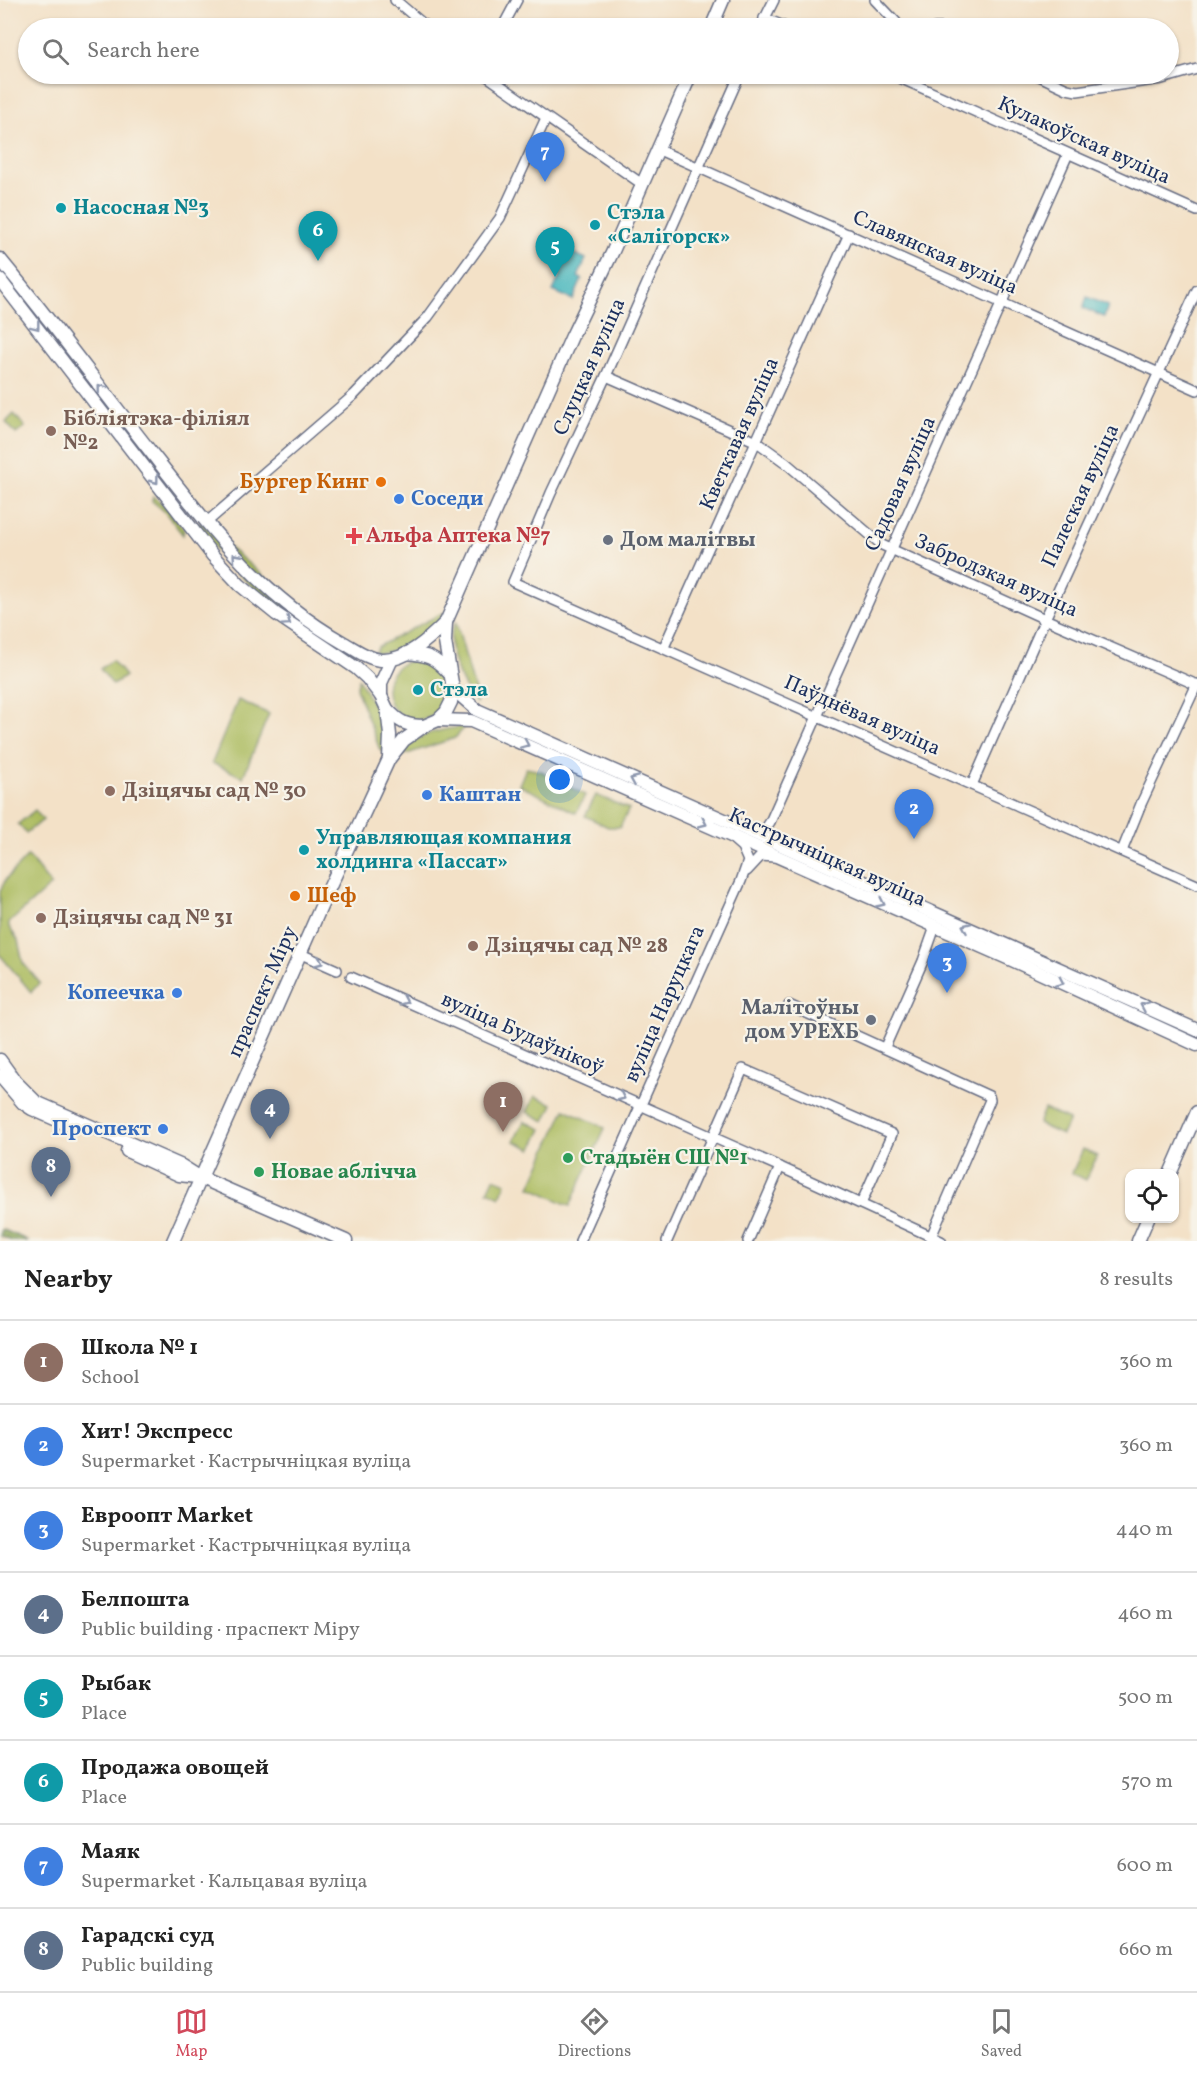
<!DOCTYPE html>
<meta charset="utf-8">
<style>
body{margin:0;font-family:Vollkorn,serif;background:#f2f2f2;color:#222}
.controls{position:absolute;right:18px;bottom:18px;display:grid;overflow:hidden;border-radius:12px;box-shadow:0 2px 4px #0004}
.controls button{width:54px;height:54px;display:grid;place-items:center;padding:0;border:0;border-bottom:2px solid #e0e0e0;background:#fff;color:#222;font:30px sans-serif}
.you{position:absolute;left:560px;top:780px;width:21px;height:21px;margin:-15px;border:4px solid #fff;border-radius:50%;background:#1a73e8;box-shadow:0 0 0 9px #1a73e833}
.badge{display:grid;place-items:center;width:39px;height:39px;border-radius:50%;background:#d1495b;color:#fff;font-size:20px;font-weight:700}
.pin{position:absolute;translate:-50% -50px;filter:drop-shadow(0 2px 3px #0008)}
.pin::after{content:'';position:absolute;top:32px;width:21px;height:18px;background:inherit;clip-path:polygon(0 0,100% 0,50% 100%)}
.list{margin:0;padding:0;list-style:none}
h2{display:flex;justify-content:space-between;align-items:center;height:78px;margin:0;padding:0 24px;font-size:26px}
h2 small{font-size:20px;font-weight:400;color:#767676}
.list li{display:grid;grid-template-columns:39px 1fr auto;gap:18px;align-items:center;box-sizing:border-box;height:84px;padding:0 24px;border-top:2px solid #e0e0e0}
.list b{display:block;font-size:22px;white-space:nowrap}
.list p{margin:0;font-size:20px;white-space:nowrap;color:#767676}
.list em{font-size:20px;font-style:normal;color:#767676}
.icon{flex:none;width:33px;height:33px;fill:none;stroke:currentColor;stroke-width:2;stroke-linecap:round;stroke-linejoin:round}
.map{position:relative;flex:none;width:1197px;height:1241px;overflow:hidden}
.search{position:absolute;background:#fff;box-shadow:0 2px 4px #0004;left:18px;right:18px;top:18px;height:66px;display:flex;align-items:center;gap:15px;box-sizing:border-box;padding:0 21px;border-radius:33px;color:#767676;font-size:22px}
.sheet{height:750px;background:#fff}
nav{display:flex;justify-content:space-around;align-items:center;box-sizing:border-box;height:84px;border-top:2px solid #e0e0e0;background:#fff;font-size:16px;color:#767676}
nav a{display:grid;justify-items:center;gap:3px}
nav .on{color:#d1495b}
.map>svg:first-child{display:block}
</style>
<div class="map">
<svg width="1197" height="1241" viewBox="0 0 1197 1241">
<rect width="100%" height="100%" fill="#f7f3e8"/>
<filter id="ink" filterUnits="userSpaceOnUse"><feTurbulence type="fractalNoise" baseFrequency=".0167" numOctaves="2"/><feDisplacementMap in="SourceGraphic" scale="12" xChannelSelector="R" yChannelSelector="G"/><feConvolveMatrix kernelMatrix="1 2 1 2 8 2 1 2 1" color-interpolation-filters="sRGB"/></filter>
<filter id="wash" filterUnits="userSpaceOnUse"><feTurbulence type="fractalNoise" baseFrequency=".008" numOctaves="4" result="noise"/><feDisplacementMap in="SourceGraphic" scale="24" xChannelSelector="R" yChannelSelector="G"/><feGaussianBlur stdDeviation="1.35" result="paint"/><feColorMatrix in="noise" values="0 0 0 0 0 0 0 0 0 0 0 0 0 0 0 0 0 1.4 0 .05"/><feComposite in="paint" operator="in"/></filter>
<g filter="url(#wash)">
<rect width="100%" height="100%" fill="#f3e1c7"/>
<g fill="#abbb5e" stroke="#63755e" stroke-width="1.5">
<polygon points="14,414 25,427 16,434 6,422"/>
<polygon points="153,496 167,507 184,529 183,535 164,511 152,501"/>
<path d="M201,523l158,135 -2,4c-20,-12 -40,-23 -59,-37 -37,-28 -73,-62 -101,-100z"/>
<path d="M442,613l3,1c-7,7 -13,15 -21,21 -9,7 -39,21 -50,17l3,-5z"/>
<path d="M456,622l21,76 -1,5c-15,-18 -35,-59 -20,-81z"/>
<circle cx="417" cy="690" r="30"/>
<polygon points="112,660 125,676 113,685 100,669"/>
<polygon points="359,679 376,710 386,742 383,752 380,750 356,688"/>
<polygon points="238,700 269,714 243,777 212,763"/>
<path d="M466,726l-11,12 -54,18c11,-24 42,-26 65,-30z"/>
<polygon points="526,768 541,771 585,795 576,813 519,785"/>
<polygon points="596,795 629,809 620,827 608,827 585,816"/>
<polygon points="35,810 43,820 26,833 18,824"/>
<polygon points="28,856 51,885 9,923 9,927 18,940 23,963 40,983 31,992 0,955 0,891 6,879"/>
<polygon points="535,1096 553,1104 545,1121 527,1112"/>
<polygon points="565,1109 605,1128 570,1206 530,1187"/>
<polygon points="1044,1109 1069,1120 1062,1135 1038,1124"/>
<polygon points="524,1121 542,1129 532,1149 514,1141"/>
<polygon points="1083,1149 1097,1156 1086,1180 1072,1173"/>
<polygon points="494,1178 506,1183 500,1197 488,1191"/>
</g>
<polygon fill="#88a355" stroke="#52695a" stroke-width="1.5" points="2,1229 29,1241 12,1241 0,1236"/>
<g fill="#48b7be" stroke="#32738e" stroke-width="1.5">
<polygon points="566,250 586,259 578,277 582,279 573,300 553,291 561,273 557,271"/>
<polygon points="1087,297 1108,306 1104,317 1083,308"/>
</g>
</g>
<g filter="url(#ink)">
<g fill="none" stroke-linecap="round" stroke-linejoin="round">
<g stroke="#676d83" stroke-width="12">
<g id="minor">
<polyline points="395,0 428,28"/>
<polyline points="875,0 896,22"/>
<polyline points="764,18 788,28"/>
<polyline points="502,28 517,0"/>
<polyline points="760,28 774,0"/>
<polyline points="935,28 942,28"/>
<polyline points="484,74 642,184"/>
<polyline points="740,74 606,376 551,493 513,582 1197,885"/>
<polyline points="891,74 1197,211"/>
<polyline points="1035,74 1067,89 1077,91 1162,79 1197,69"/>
<polyline points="659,150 1197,390"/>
<polyline points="606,376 757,442 786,463 882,545 1045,619 1197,685"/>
<polyline points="207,522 354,395 428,317 500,218 546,118"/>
<polyline points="664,647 849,234"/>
<polyline points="972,785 1045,619 1197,290"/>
<polyline points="751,832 766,828 770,822 1068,154"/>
<polyline points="1122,851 1141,804 1197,684"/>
<polyline points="747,871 761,856 774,857"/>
<polyline points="301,954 337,970"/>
<polyline points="351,977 780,1167 941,1241"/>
<polyline points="789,1005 989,1096 990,1100 931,1237"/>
<polyline points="885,1047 923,961 935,927"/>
<polyline points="580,1241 741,881 748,861 742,847 734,840"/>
<polyline points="667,1241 743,1069 892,1134 861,1204"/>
<polyline points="748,1241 780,1167"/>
</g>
</g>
<g stroke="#676d83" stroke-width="15">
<g id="major">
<polyline points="711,28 723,0"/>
<path d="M0,259c53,64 102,131 154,197 57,73 107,140 190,187 11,6 24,16 37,17 24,2 49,-22 65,-38l126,-286 41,-85 78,-177"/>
<polyline points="0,280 213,556 240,585 276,614 356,668 367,678 381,696"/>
<path d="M407,653c21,2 27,4 42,20"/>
<polyline points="453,689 477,710 1197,1030"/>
<path d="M387,709c12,13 19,17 37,17"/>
<polyline points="438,720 471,721 1014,961 1197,1045"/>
<polyline points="389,759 390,735 387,709 381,696 381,683 392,659"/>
<polyline points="0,1060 15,1081 36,1102 182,1166 201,1178 346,1241"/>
<polyline points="0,1076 23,1103 32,1109 75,1128"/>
<polyline points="127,1151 179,1175 197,1177"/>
<polyline points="1170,1174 1197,1112"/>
<polyline points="173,1241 327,893 389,759 404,740 424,726 438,720 446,712 451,702 453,689 445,642 446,622"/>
<polyline points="1138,1241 1148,1218"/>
</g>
</g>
<use href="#minor" stroke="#fff" stroke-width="9"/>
<use href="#major" stroke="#fff" stroke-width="12"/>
</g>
<defs><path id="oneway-chevron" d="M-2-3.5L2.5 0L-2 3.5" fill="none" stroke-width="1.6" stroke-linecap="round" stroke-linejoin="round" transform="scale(1.5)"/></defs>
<g stroke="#8d97ae">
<use href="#oneway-chevron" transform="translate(36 326) rotate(52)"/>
<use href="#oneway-chevron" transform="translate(101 388) rotate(-128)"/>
<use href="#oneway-chevron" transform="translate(155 480) rotate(53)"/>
<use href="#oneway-chevron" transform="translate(236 557) rotate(-132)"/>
<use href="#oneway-chevron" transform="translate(287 622) rotate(35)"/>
<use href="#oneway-chevron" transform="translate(525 744) rotate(24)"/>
<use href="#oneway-chevron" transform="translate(634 780) rotate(-157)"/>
<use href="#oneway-chevron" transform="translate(703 823) rotate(25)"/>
<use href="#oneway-chevron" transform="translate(881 903) rotate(25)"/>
<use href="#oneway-chevron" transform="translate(966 927) rotate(-156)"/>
<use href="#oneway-chevron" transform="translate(319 962) rotate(24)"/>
<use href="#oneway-chevron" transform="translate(1060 982) rotate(24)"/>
<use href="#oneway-chevron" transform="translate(404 1001) rotate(24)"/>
<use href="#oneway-chevron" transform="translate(1144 1006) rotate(-156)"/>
<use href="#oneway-chevron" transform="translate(621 1097) rotate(24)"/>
</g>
</g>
<g fill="#0f9aa8" stroke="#f7f3e8" stroke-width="2">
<circle cx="61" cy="208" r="6"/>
<circle cx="595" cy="225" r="6"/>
<circle cx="418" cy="690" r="6"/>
<circle cx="304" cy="850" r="6"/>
</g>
<g fill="#8d6e63" stroke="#f7f3e8" stroke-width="2">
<circle cx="51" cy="431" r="6"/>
<circle cx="110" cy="791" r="6"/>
<circle cx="41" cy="918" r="6"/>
<circle cx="473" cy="946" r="6"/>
</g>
<g fill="#e8710a" stroke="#f7f3e8" stroke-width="2">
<circle cx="381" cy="482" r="6"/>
<circle cx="295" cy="896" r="6"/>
</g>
<g fill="#3f7fe0" stroke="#f7f3e8" stroke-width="2">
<circle cx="399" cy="499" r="6"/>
<circle cx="427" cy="795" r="6"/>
<circle cx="177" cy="993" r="6"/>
<circle cx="163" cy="1129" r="6"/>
</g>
<path fill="#e0444e" stroke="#f7f3e8" stroke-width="2" d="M351 527h6v6h6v6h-6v6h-6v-6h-6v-6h6z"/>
<g fill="#6b7280" stroke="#f7f3e8" stroke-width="2">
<circle cx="608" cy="540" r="6"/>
<circle cx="871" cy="1020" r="6"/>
</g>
<g fill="#2e9e5b" stroke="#f7f3e8" stroke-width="2">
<circle cx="568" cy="1158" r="6"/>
<circle cx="259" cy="1172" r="6"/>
</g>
<g text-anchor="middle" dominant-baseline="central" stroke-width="4.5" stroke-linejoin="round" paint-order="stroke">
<g font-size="21" fill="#1b2f5e" stroke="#f7f3e8">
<text transform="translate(1084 141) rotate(24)">Кулакоўская вуліца</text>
<text transform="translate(935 253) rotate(24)">Славянская вуліца</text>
<text transform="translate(590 367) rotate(-66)">Слуцкая вуліца</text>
<text transform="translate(740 434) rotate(-66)">Кветкавая вуліца</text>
<text transform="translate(901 484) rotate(-66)">Садовая вуліца</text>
<text transform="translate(1081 496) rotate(-65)">Палеская вуліца</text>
<text transform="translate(996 576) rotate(24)">Забродзкая вуліца</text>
<text transform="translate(862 716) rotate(24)">Паўднёвая вуліца</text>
<text transform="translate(827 858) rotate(24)">Кастрычніцкая вуліца</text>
<text transform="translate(263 992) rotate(-66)">праспект Міру</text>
<text transform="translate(665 1004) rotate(-66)">вуліца Наруцкага</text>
<text transform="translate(522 1034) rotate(24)">вуліца Будаўнікоў</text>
</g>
<g font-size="21" font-weight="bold" fill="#0d838f" stroke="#f7f3e8" text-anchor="start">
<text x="73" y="208">Насосная №3</text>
<text x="607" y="213">Стэла<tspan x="607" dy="24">«Салігорск»</tspan></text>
<text x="430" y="690">Стэла</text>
<text x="316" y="838">Управляющая компания<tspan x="316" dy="24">холдинга «Пассат»</tspan></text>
</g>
<g font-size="21" font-weight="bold" fill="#785e54" stroke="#f7f3e8" text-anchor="start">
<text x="63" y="419">Бібліятэка-філіял<tspan x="63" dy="24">№2</tspan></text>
<text x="122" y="791">Дзіцячы сад № 30</text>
<text x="53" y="918">Дзіцячы сад № 31</text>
<text x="485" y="946">Дзіцячы сад № 28</text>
</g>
<g font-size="21" font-weight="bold" fill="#c56008" stroke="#f7f3e8" text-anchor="end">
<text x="369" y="482">Бургер Кинг</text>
<text x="307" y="896" text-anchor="start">Шеф</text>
</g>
<g font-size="21" font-weight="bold" fill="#366cbe" stroke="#f7f3e8" text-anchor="start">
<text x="411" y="499">Соседи</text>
<text x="439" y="795">Каштан</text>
<text x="165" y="993" text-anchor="end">Копеечка</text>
<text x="151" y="1129" text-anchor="end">Проспект</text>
</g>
<g font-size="21" font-weight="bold" fill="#be3a42" stroke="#f7f3e8" text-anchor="start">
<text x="366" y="536">Альфа Аптека №7</text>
</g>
<g font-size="21" font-weight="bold" fill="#5b616d" stroke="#f7f3e8" text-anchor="start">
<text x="620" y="540">Дом малітвы</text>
<text x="859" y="1008" text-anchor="end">Малітоўны<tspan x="859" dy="24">дом УРЕХБ</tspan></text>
</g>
<g font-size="21" font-weight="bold" fill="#27864d" stroke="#f7f3e8" text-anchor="start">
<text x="580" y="1158">Стадыён СШ №1</text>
<text x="271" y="1172">Новае аблічча</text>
</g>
</g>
</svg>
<div class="controls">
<button><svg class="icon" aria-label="locate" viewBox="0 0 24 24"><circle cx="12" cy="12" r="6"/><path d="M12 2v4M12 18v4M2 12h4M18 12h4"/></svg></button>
</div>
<div class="you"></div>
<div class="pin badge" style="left:503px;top:1132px;background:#8d6e63">1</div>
<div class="pin badge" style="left:914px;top:839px;background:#3f7fe0">2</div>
<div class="pin badge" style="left:947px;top:993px;background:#3f7fe0">3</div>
<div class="pin badge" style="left:270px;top:1139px;background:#5c6f8a">4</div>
<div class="pin badge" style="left:555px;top:277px;background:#0f9aa8">5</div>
<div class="pin badge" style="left:318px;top:261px;background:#0f9aa8">6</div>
<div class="pin badge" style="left:545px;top:182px;background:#3f7fe0">7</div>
<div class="pin badge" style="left:51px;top:1197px;background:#5c6f8a">8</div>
<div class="search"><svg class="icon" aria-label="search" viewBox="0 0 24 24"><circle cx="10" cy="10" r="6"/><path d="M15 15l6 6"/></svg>Search here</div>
</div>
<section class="sheet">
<h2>Nearby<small>8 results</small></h2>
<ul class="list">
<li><span class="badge" style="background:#8d6e63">1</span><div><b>Школа № 1</b><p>School</p></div><em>360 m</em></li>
<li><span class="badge" style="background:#3f7fe0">2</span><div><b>Хит! Экспресс</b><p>Supermarket · Кастрычніцкая вуліца</p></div><em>360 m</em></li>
<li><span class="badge" style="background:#3f7fe0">3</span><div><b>Евроопт Market</b><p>Supermarket · Кастрычніцкая вуліца</p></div><em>440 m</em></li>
<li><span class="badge" style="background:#5c6f8a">4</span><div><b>Белпошта</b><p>Public building · праспект Міру</p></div><em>460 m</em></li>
<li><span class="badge" style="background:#0f9aa8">5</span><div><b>Рыбак</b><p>Place</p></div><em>500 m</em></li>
<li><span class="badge" style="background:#0f9aa8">6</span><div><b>Продажа овощей</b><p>Place</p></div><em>570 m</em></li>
<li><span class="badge" style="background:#3f7fe0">7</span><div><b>Маяк</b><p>Supermarket · Кальцавая вуліца</p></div><em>600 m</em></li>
<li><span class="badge" style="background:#5c6f8a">8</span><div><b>Гарадскі суд</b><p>Public building</p></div><em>660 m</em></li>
</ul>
</section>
<nav>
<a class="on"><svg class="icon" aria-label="map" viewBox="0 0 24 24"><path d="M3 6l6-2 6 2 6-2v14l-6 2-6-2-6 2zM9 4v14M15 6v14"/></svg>Map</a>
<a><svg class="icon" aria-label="directions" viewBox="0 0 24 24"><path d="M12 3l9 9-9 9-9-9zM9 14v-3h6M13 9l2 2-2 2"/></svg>Directions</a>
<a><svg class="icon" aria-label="saved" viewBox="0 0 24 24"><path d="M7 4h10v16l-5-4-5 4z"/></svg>Saved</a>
</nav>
